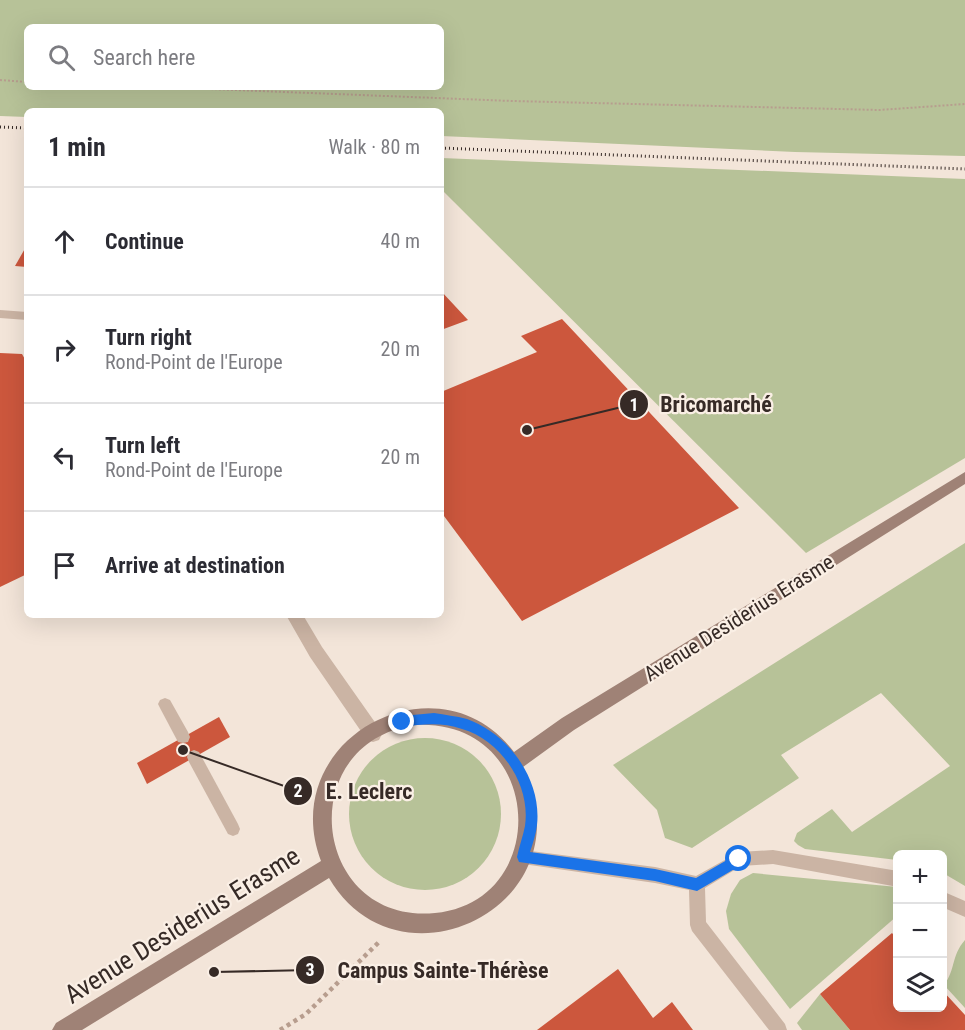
<!DOCTYPE html>
<meta charset="utf-8">
<style>
body{margin:0;font-family:"Roboto Condensed",sans-serif;background:#f7f7f7;color:#2b2b33}
.controls{position:absolute;right:18px;bottom:18px;display:grid;overflow:hidden;border-radius:9px;box-shadow:0 6px 24px #0002}
.controls button{width:54px;height:54px;display:grid;place-items:center;padding:0;border:0;border-bottom:2px solid #e1e1e2;background:#fff;color:#2b2b33;font:30px sans-serif}
.stop{position:absolute;width:18px;height:18px;margin:-14px;border:4px solid #1a73e8;border-radius:50%;background:#fff}
.stop.end{background:#1a73e8;border-color:#fff;box-shadow:0 2px 6px #0008}
.list{margin:0;padding:0;list-style:none}
h2{display:flex;justify-content:space-between;align-items:center;height:78px;margin:0;padding:0 24px;font-size:26px}
h2 small{font-size:20px;font-weight:400;color:#7c7c81}
.list li{display:grid;grid-template-columns:39px 1fr auto;gap:18px;align-items:center;box-sizing:border-box;height:108px;padding:0 24px;border-top:2px solid #e1e1e2}
.list b{display:block;font-size:22px;white-space:nowrap}
.list p{margin:0;font-size:20px;white-space:nowrap;color:#7c7c81}
.list em{font-size:20px;font-style:normal;color:#7c7c81}
.icon{flex:none;width:33px;height:33px;fill:none;stroke:currentColor;stroke-width:2;stroke-linecap:round;stroke-linejoin:round}
.map{position:relative;flex:none;width:965px;height:1030px;overflow:hidden}
.search{position:absolute;background:#fff;box-shadow:0 6px 24px #0002;left:24px;top:24px;width:420px;height:66px;display:flex;align-items:center;gap:15px;box-sizing:border-box;padding:0 21px;border-radius:9px;color:#7c7c81;font-size:22px}
.panel{position:absolute;background:#fff;box-shadow:0 6px 24px #0002;left:24px;top:108px;width:420px;height:510px;border-radius:9px}
.map>svg:first-child{display:block}
</style>
<div class="map">
<svg width="965" height="1030" viewBox="0 0 965 1030">
<rect width="100%" height="100%" fill="#f3e5d9"/>
<g fill="#b7c298" fill-rule="evenodd">
<path d="M0,0h965v156l-170,-4 -354,-16v-25h-414v6l-27,-1zM27,27h414v60h-414z"/>
<polygon points="441,158 965,179 965,458 806,553 441,189"/>
<polygon points="965,543 965,886 943,873 942,854 898,854 897,860 805,849 798,845 794,841 797,833 832,809 852,832 950,766 881,693 781,755 799,778 692,848 665,838 657,810 613,765"/>
<circle cx="425" cy="814" r="76"/>
<polygon points="753,873 897,887 897,916 790,1009 729,929 726,911 731,894 740,880"/>
<path d="M965,940v68l-21,-23c12,-16 7,-29 21,-45z"/>
<polygon points="820,994 850,1030 802,1030 797,1023"/>
</g>
<g fill="#cc573d">
<polygon points="27,245 27,267 15,266"/>
<polygon points="441,291 468,320 441,330"/>
<polygon points="562,319 739,508 522,621 441,512 441,392 537,352 521,336"/>
<polygon points="0,353 22,354 27,363 27,574 0,587"/>
<polygon points="219,717 230,737 147,784 137,763"/>
<polygon points="892,933 898,940 898,1008 942,1008 942,990 965,1015 965,1030 850,1030 820,994"/>
<polygon points="618,969 653,1018 672,1002 693,1030 537,1030"/>
</g>
<g fill="none" stroke-linecap="round" stroke-linejoin="round">
<g stroke="#b79d8e" stroke-width="2" stroke-dasharray="2 2" stroke-linecap="butt">
<polyline points="0,80 27,82"/>
<polyline points="159,87 512,101 879,110 965,104"/>
</g>
<polyline stroke="#b79d8e" stroke-width="4.5" stroke-dasharray="4 4" stroke-linecap="butt" points="280,1030 306,1014 381,940"/>
<g fill="#cbb4a4" fill-rule="evenodd">
<polygon points="165,698 170,700 188,732 190,737 188,742 183,743 178,742 160,708 158,704 160,700"/>
<polygon points="194,750 199,752 238,824 240,829 238,834 233,836 228,834 189,762 187,757 189,752"/>
<polygon points="523,850 655,867 696,876 739,852 773,850 898,871 898,887 773,864 741,866 705,888 706,922 785,1024 787,1030 769,1030 692,931 690,925 689,890 655,883 523,864 518,862 515,857 518,852"/>
<polygon points="942,891 965,901 965,917 942,907"/>
</g>
<g fill="#cbb4a4" fill-rule="evenodd">
<polygon points="0,310 27,312 27,320 0,318"/>
<polygon points="286,615 303,615 322,647 379,728 382,734 379,740 373,742 367,740 310,657"/>
</g>
<path fill="#9f8276" fill-rule="evenodd" d="M965,472v12l-391,246 -51,37c67,138 -124,231 -194,111l-247,152h-30l4,-7 265,-162c-46,-122 117,-209 193,-109l48,-34zM415,725c129,-7 139,176 20,188 -123,12 -144,-170 -20,-188z"/>
<g stroke="#362a26" stroke-width="3" stroke-dasharray="1 3" stroke-linecap="butt">
<polyline points="0,127 27,128"/>
<polyline points="441,148 965,169"/>
</g>
</g>
<path fill="#1a73e8" d="M434,713c11,2 22,3 33,6 42,15 75,61 70,106 -1,9 -4,18 -7,27l125,17 41,9 43,-25 4,2 2,4 -2,5 -46,27 -42,-10 -136,-19 -2,-5c2,-10 6,-21 8,-31 6,-41 -24,-86 -63,-97 -20,-7 -39,-5 -60,-2l-5,-5 5,-6z"/>
<g text-anchor="middle" dominant-baseline="central" stroke-width="4.5" stroke-linejoin="round" paint-order="stroke">
<g font-size="21" fill="#362a26" stroke="#faefe5">
<text transform="translate(739 618) rotate(-32)">Avenue Desiderius Erasme</text>
</g>
<g font-size="26" fill="#362a26" stroke="#faefe5">
<text transform="translate(182 925) rotate(-32)">Avenue Desiderius Erasme</text>
</g>
</g>
<path fill="none" stroke="#362a26" stroke-width="2" d="M527 430L634 404M183 750L298 791M214 972L310 970"/>
<g fill="#362a26" stroke="#faefe5" stroke-width="2">
<circle cx="527" cy="430" r="6"/>
<circle cx="183" cy="750" r="6"/>
<circle cx="214" cy="972" r="6"/>
<circle cx="634" cy="404" r="15"/>
<circle cx="298" cy="791" r="15"/>
<circle cx="310" cy="970" r="15"/>
</g>
<g font-size="18" text-anchor="middle" font-weight="bold" fill="#fff">
<text x="634" y="411">1</text>
<text x="298" y="797">2</text>
<text x="310" y="976">3</text>
</g>
<g font-size="22" text-anchor="middle" font-weight="bold" fill="#362a26" stroke="#faefe5" stroke-width="4.5" stroke-linejoin="round" paint-order="stroke">
<text x="716" y="412">Bricomarché</text>
<text x="369" y="799">E. Leclerc</text>
<text x="443" y="978">Campus Sainte-Thérèse</text>
</g>
</svg>
<div class="controls">
<button>+</button>
<button>−</button>
<button><svg class="icon" aria-label="layers" viewBox="0 0 24 24"><path d="M12 4l9 5-9 5-9-5zM3 14l9 5 9-5"/></svg></button>
</div>
<div class="stop" style="left:739px;top:859px"></div>
<div class="stop end" style="left:402px;top:722px"></div>
<div class="search"><svg class="icon" aria-label="search" viewBox="0 0 24 24"><circle cx="10" cy="10" r="6"/><path d="M15 15l6 6"/></svg>Search here</div>
<section class="panel">
<h2>1 min<small>Walk · 80 m</small></h2>
<ul class="list">
<li><svg class="icon" aria-label="ahead" viewBox="0 0 24 24"><path d="M12 20V5M6 11l6-6 6 6"/></svg><div><b>Continue</b></div><em>40 m</em></li>
<li><svg class="icon" aria-label="right" viewBox="0 0 24 24"><path d="M7 20v-9h11M14 6l5 5-5 5"/></svg><div><b>Turn right</b><p>Rond-Point de l'Europe</p></div><em>20 m</em></li>
<li><svg class="icon" aria-label="left" viewBox="0 0 24 24"><path d="M17 20v-9H6M10 6l-5 5 5 5"/></svg><div><b>Turn left</b><p>Rond-Point de l'Europe</p></div><em>20 m</em></li>
<li><svg class="icon" aria-label="arrive" viewBox="0 0 24 24"><path d="M6 21V4h12l-3 4 3 4H6"/></svg><div><b>Arrive at destination</b></div></li>
</ul>
</section>
</div>
